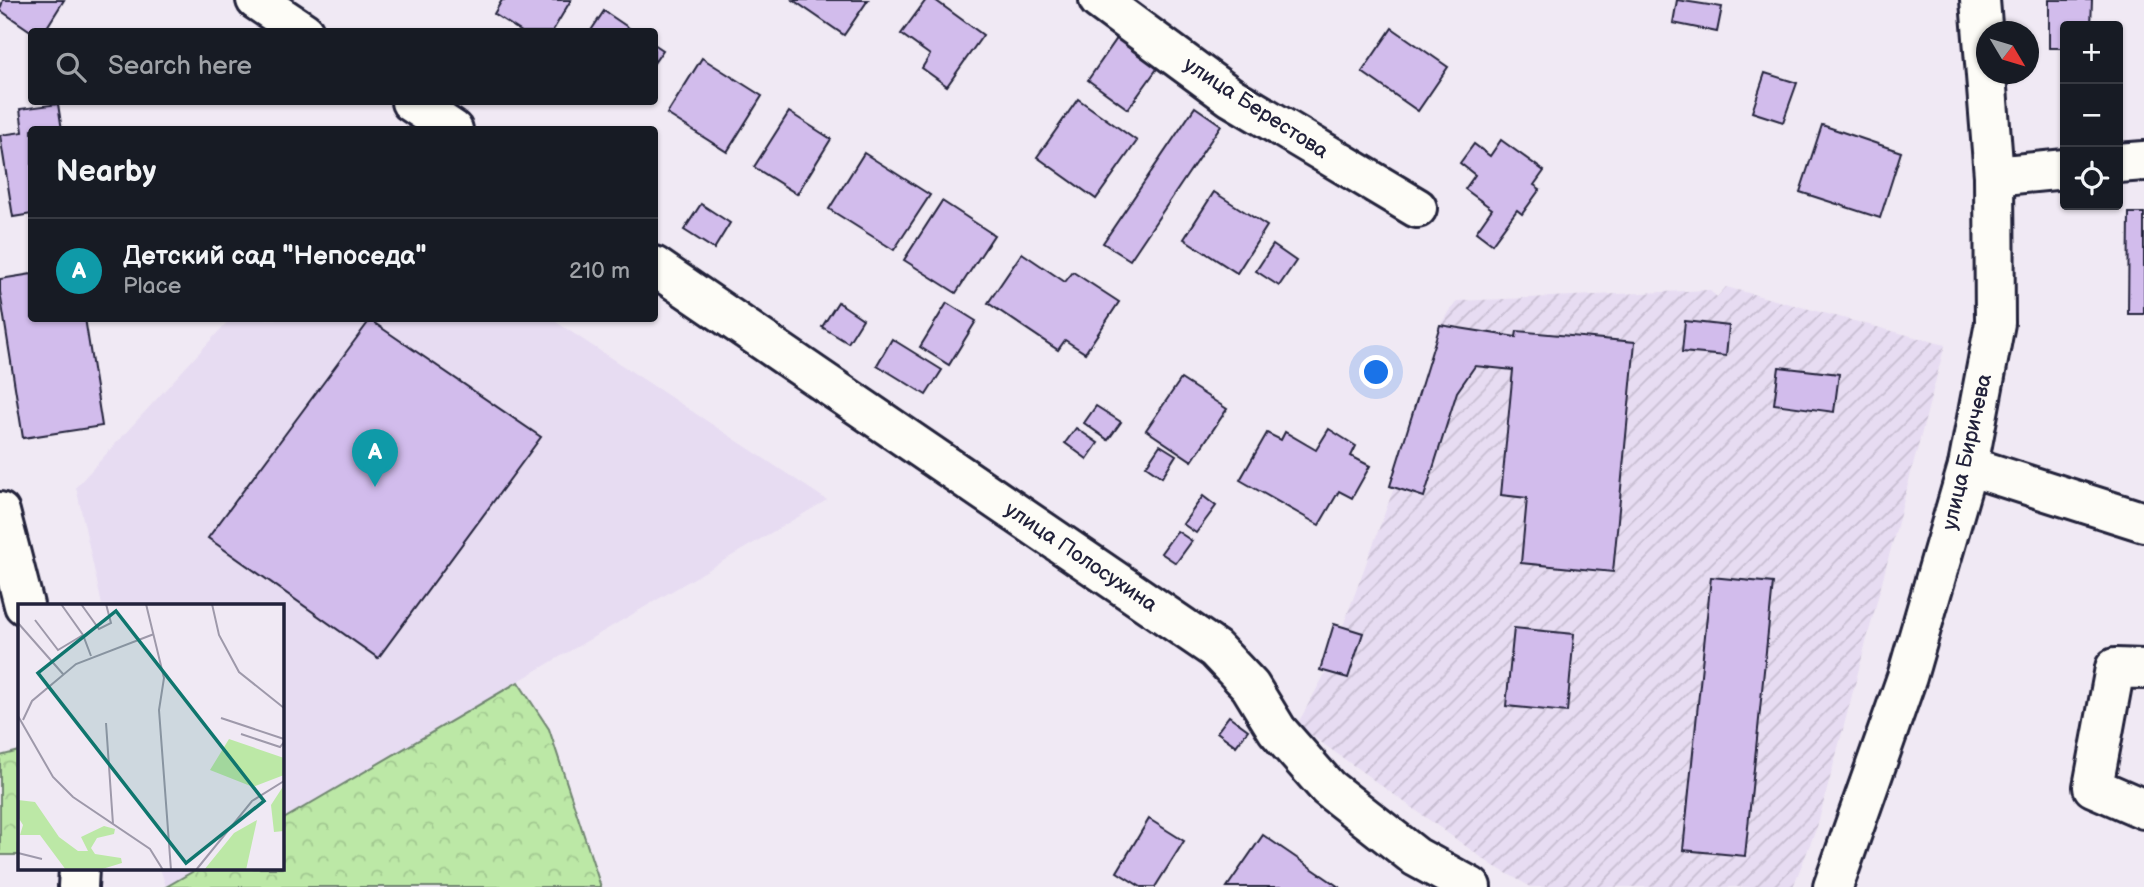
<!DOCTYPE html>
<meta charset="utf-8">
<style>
body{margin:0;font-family:"Balsamiq Sans",sans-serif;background:#242831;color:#f1f3f6}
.controls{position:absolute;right:21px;top:21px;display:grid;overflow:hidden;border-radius:7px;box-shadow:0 2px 5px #0004}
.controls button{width:63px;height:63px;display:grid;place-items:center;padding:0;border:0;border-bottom:2px solid #363941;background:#171b24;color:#f1f3f6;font:35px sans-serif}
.compass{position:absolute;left:1976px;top:21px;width:63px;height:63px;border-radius:50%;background:#171b24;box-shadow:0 2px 5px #0004;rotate:128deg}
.you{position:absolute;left:1377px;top:373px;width:24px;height:24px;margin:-18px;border:5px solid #fff;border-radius:50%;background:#1a73e8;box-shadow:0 0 0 10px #1a73e833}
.badge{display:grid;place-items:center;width:46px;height:46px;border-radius:50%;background:#2563eb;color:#fff;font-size:23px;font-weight:700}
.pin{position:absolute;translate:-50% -58px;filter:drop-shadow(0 2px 4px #0008)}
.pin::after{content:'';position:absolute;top:37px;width:24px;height:21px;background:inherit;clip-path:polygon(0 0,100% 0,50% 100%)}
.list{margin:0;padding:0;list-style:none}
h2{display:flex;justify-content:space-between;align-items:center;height:91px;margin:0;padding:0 28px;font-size:30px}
h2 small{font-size:23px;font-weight:400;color:#9ea1a6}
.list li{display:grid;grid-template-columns:46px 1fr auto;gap:21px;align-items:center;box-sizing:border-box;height:105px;padding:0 28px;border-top:2px solid #363941}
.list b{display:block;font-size:26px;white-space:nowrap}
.list p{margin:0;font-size:23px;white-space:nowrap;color:#9ea1a6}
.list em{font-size:23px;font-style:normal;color:#9ea1a6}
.icon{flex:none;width:38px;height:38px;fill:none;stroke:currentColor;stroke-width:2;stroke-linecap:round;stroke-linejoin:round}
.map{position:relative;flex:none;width:2144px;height:887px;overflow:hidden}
.search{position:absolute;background:#171b24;box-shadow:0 2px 5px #0004;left:28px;top:28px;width:630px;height:77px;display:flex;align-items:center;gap:18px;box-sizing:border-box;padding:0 24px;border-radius:7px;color:#9ea1a6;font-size:26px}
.panel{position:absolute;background:#171b24;box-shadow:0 2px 5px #0004;left:28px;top:126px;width:630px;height:196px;border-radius:7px}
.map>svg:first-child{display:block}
</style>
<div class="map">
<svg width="2144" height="887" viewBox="0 0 2144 887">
<defs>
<pattern id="industrial-furrows" width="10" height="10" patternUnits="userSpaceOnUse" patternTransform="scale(1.75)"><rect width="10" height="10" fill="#e7dcf2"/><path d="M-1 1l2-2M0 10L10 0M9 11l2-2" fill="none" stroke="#c6bcd0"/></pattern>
<pattern id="forest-crowns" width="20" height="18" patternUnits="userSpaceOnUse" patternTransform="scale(1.75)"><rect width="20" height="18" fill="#bce8a6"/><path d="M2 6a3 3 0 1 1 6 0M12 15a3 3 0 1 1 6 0" fill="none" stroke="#a1c790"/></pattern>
</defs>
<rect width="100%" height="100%" fill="#f0e9f4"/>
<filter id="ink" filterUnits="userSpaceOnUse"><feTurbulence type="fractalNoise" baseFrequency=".0143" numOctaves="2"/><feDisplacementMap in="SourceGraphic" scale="14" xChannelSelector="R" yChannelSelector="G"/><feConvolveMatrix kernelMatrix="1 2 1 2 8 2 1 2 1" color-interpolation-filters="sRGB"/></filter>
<g filter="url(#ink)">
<g fill="#e7dcf2">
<polygon points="550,318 827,500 282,820 282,605 102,605 76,487 230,319"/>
<polygon points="160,868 199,868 166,887"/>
</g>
<polygon fill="url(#industrial-furrows)" points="1726,287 1945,345 1817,827 1793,887 1531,887 1492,865 1297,725 1326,672 1320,670 1334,624 1343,626 1394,488 1390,486 1440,325 1457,301 1709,290 1717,297"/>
<g fill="url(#forest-crowns)" stroke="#6f8570" stroke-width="2">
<polygon points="518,682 549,729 601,887 166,887 199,868 282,868 282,820"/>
<polygon points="19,751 19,855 0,855 0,756"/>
</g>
<g fill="#d2bcec" stroke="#22223b" stroke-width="2">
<polygon points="3,0 64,0 44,32 32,32 0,10"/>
<polygon points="502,0 571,0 552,32 522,32 494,14"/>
<polygon points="793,0 868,0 844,35"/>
<polygon points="926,0 935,0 983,35 947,86 922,68 930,55 901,34"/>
<polygon points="1677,0 1722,7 1717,32 1673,23"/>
<polygon points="2049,0 2092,0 2091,26 2065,26 2065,48 2049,48"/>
<polygon points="604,11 635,32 590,32"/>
<polygon points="1392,28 1448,67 1418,111 1362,72"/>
<polygon points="1118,37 1159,66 1128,109 1088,80"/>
<polygon points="654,44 663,50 654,63"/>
<polygon points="702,58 762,96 727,152 667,114"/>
<polygon points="1765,73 1797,83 1783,122 1752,112"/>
<polygon points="1078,99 1137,141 1096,199 1037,157"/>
<polygon points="58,104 62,130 32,130 32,214 13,217 0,135 23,132 20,109"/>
<polygon points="1195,107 1221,125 1130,260 1103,243"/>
<polygon points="789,112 831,139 797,194 754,167"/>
<polygon points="1822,125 1901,152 1880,218 1800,192"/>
<polygon points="1501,140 1544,171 1534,185 1540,189 1522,214 1517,210 1492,244 1476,232 1492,209 1465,189 1475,175 1460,163 1474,144 1490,156"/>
<polygon points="864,153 930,195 894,250 829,209"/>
<polygon points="1214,192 1267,226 1237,273 1184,239"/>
<polygon points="942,201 994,235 956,293 904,260"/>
<polygon points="701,204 730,223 714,249 684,230"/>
<polygon points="2129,213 2144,213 2144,314 2128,314"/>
<polygon points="1273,245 1296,261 1279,286 1256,271"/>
<polygon points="1022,253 1065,282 1073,272 1119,302 1085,353 1065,340 1058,350 988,303"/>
<polygon points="32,274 32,318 85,318 102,426 23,438 0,292 0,279"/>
<polygon points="838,302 863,319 848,343 822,327"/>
<polygon points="947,303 976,321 949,365 920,347"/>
<polygon points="370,320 541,437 378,658 208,538"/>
<polygon points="1685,321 1729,326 1726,356 1682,352"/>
<polygon points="1440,325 1516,337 1517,331 1635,342 1613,572 1521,563 1527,498 1501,495 1513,370 1475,366 1457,392 1424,497 1390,486"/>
<polygon points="892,339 942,370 926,395 877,365"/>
<polygon points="1779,367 1839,374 1834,412 1774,404"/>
<polygon points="1181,379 1227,409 1192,461 1146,430"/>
<polygon points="1096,406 1121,422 1108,440 1084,423"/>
<polygon points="1076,428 1098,443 1087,459 1065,443"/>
<polygon points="1329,429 1356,446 1351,456 1370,466 1352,498 1339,491 1319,525 1240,480 1267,433 1281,440 1285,432 1316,450"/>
<polygon points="1160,445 1176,455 1162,477 1146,466"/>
<polygon points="1203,496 1216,506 1196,533 1183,524"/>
<polygon points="1177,531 1192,541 1176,563 1161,553"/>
<polygon points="1711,577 1773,583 1745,856 1683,850"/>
<polygon points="1334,624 1363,633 1348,678 1320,670"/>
<polygon points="1514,628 1574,634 1567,712 1506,706"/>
<polygon points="1229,716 1248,730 1236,746 1217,732"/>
<polygon points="1149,819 1184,841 1155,887 1141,887 1117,872"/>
<polygon points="1263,835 1339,887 1227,887"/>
</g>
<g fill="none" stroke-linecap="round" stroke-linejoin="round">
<g stroke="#22223b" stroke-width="44">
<g id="minor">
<polyline points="256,0 304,32"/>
<polyline points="1099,0 1231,97 1417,208"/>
<polyline points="411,102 453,130"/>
<polyline points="2118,163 2144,161"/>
<polyline points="1994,176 2065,169"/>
<polyline points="654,266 1215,649 1250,686 1277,730 1328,788 1416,857 1471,887"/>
<polyline points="1968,466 2144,522"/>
<polyline points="0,512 24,605"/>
<polyline points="2144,669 2115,668 2093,787 2144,809"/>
<polyline points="78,887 79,868"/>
<polyline points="1833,887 1907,677 1968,466 1995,323 1994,176 1980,0"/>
</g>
</g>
<use href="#minor" stroke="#fdfcf7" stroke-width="38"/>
</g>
</g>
<g text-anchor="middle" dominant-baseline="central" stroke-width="5" stroke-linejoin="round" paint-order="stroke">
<g font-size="21" fill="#22223b" stroke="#fdfcf7">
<text transform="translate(1256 108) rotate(33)">улица Берестова</text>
<text transform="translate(1967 452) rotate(-77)">улица Биричева</text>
<text transform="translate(1081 557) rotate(34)">улица Полосухина</text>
</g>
</g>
<g transform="translate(18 604)">
<rect width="266" height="266" fill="#f0e9f4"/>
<path d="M211,135l55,19v17l-31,12 -43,-17zM266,181v46l-10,1 -3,-27zM0,196l17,2 24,35 19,14h10l-7,-14 23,-11 11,3 -1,5 -17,4 -6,10 4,6 26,4 1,5 -23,7h-33l-26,-35h-20l3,-10 -5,-8zM239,216l-11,50h-42l30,-37z" fill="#bce8a6"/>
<path fill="none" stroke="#9e99aa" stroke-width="2" d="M43,0l22,31 8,21M63,0l18,25 12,-6 -5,-19M128,0l18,74 -5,32 12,160M194,0l7,31 20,37 45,36M17,16l23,30 25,-15M0,19l45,51M0,112l35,61 20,20 77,52 13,21M203,114l63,21M5,116l9,-19 44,-37 78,-30M88,119l7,101M223,130l39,13 4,-5M0,249l24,6M178,266l56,-69 32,-20"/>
<path fill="#0f766e" fill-opacity="0.15" stroke="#0f766e" stroke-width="3.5" d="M98,7l148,190 -78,62 -148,-190z"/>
<rect width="266" height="266" fill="none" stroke="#22223b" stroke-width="3.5"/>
</g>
</svg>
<div class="controls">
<button>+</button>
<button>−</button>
<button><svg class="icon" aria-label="locate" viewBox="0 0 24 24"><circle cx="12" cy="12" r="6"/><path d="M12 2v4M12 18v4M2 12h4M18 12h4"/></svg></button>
</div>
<svg class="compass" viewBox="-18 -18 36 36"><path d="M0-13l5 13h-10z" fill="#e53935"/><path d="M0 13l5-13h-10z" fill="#9ea1a6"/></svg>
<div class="you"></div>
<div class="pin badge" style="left:375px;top:487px;background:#0f9aa8">A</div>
<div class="search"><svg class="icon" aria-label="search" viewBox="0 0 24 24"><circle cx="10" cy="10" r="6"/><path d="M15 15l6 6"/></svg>Search here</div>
<section class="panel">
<h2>Nearby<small></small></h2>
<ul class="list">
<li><span class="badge" style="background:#0f9aa8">A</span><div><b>Детский сад &quot;Непоседа&quot;</b><p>Place</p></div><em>210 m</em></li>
</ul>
</section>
</div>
